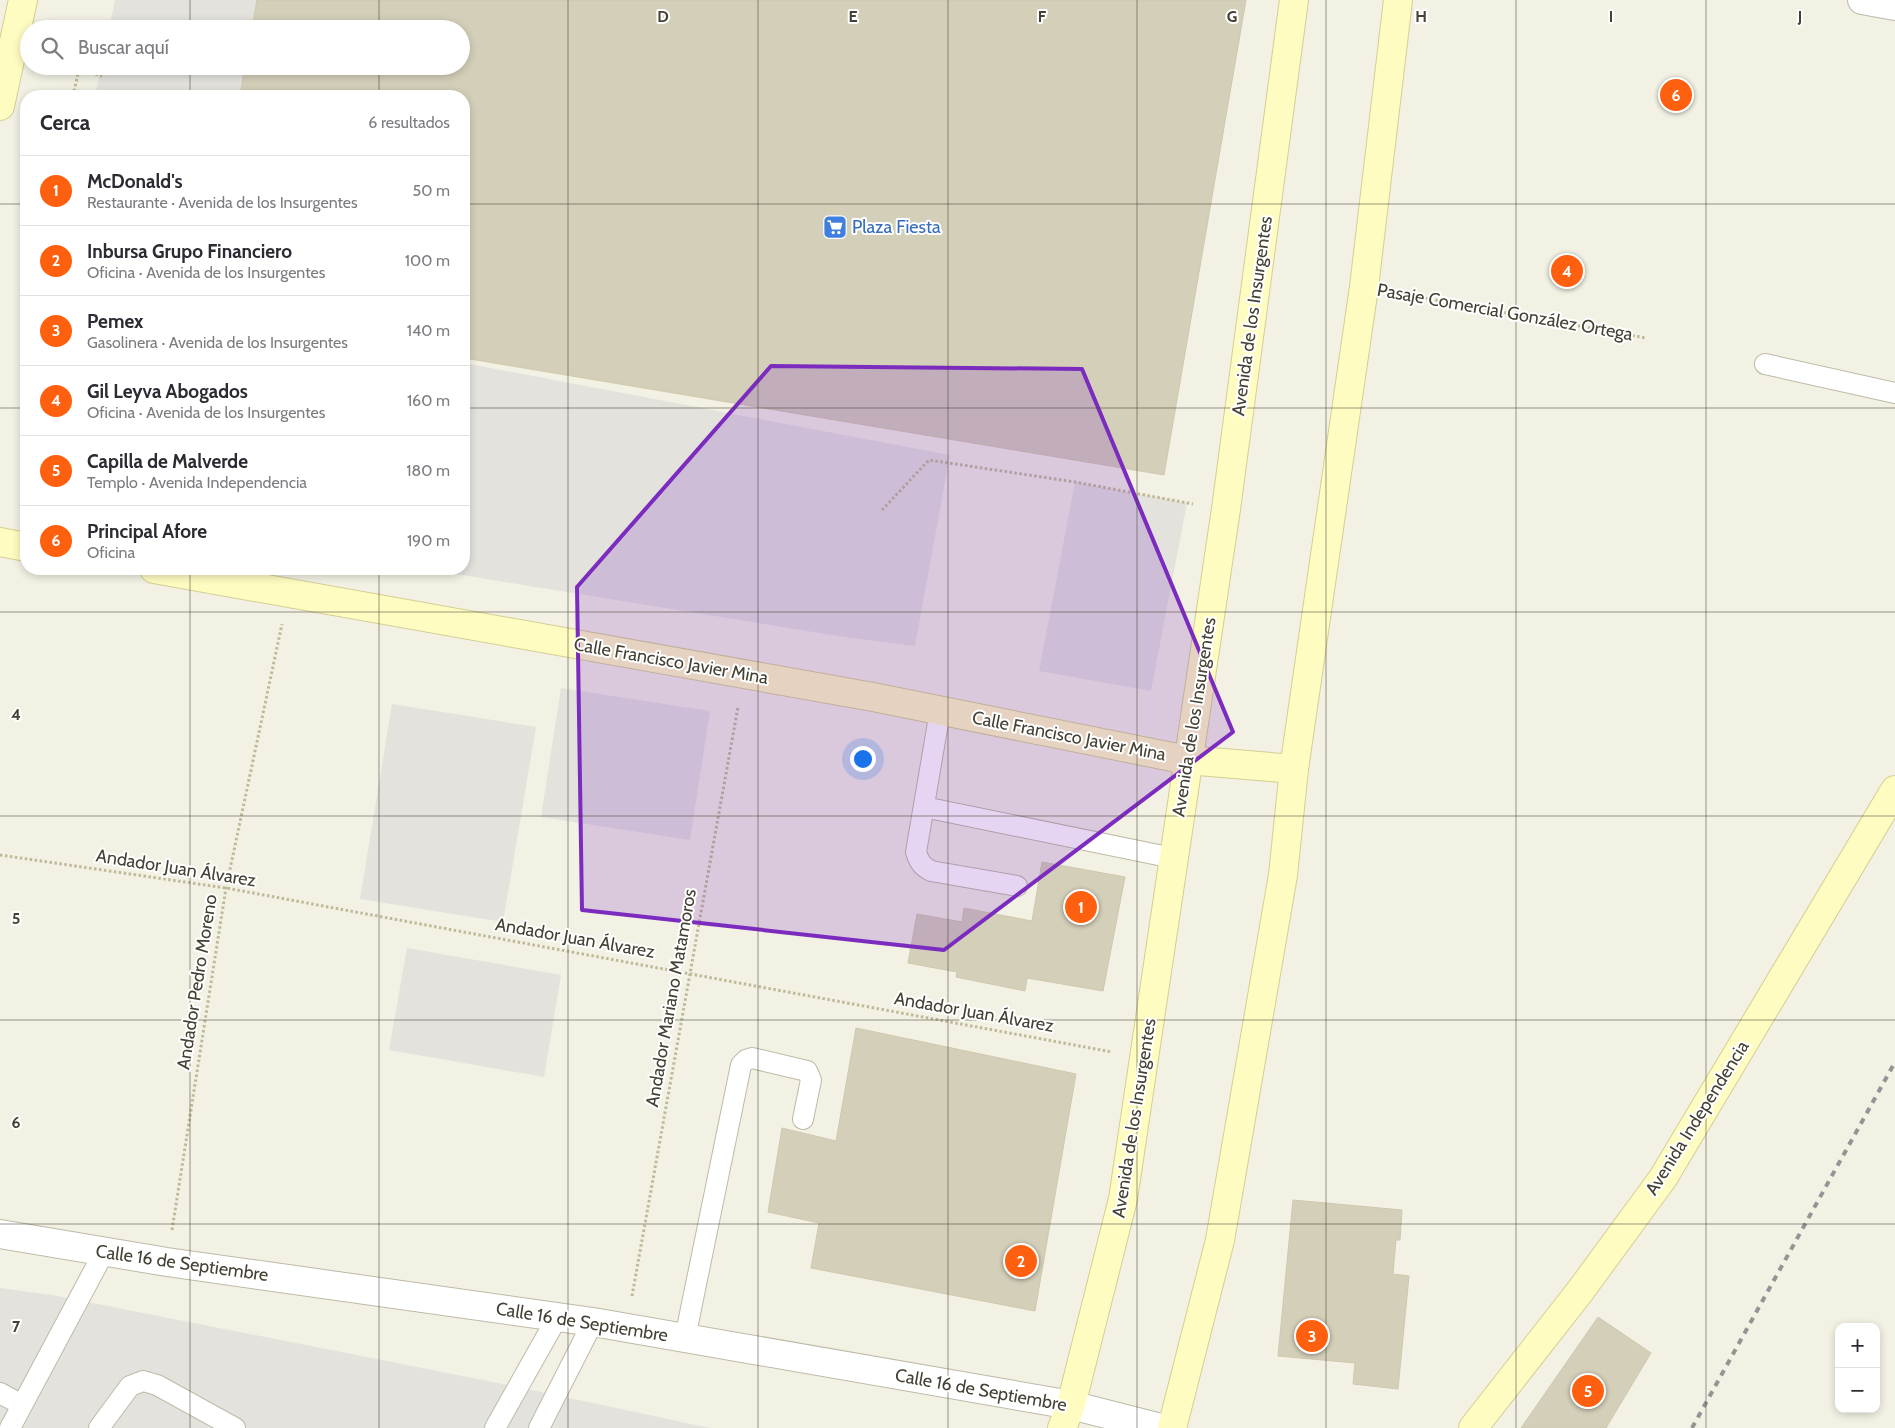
<!DOCTYPE html>
<html lang="es">
<meta charset="utf-8">
<style>
body{margin:0;font-family:Cabin,sans-serif;background:#f7f7f7;color:#2b2b33}
.controls{position:absolute;right:15px;bottom:15px;display:grid;overflow:hidden;border-radius:10px;box-shadow:0 2px 8px #0003}
.controls button{width:45px;height:45px;display:grid;place-items:center;padding:0;border:0;border-bottom:1px solid #e1e1e2;background:#fff;color:#2b2b33;font:25px sans-serif}
.you{position:absolute;left:862px;top:758px;width:18px;height:18px;margin:-12px;border:4px solid #fff;border-radius:50%;background:#1a73e8;box-shadow:0 0 0 8px #1a73e833}
.badge{display:grid;place-items:center;width:32px;height:32px;border-radius:50%;background:#fe6010;color:#fff;font-size:16px;font-weight:700}
.pin{position:absolute;translate:-50% -50%;border:2px solid #fff;box-shadow:0 1px 5px #0006}
.list{margin:0;padding:0;list-style:none}
h2{display:flex;justify-content:space-between;align-items:center;height:65px;margin:0;padding:0 20px;font-size:21px}
h2 small{font-size:16px;font-weight:400;color:#7c7c81}
.list li{display:grid;grid-template-columns:32px 1fr auto;gap:15px;align-items:center;box-sizing:border-box;height:70px;padding:0 20px;border-top:1px solid #e1e1e2}
.list b{display:block;font-size:19px;white-space:nowrap}
.list p{margin:0;font-size:16px;white-space:nowrap;color:#7c7c81}
.list em{font-size:16px;font-style:normal;color:#7c7c81}
.icon{flex:none;width:28px;height:28px;fill:none;stroke:currentColor;stroke-width:2;stroke-linecap:round;stroke-linejoin:round}
.map{position:relative;flex:none;width:1895px;height:1428px;overflow:hidden}
.search{position:absolute;background:#fff;box-shadow:0 2px 8px #0003;left:20px;top:20px;width:450px;height:55px;display:flex;align-items:center;gap:12px;box-sizing:border-box;padding:0 18px;border-radius:28px;color:#7c7c81;font-size:19px}
.panel{position:absolute;background:#fff;box-shadow:0 2px 8px #0003;left:20px;top:90px;width:450px;height:485px;border-radius:20px}
.map>svg:first-child{display:block}
</style>
<div class="map">
<svg width="1895" height="1428" viewBox="0 0 1895 1428">
<rect width="100%" height="100%" fill="#f2f1e4"/>
<g fill="#e3e2dd">
<polygon points="115,0 257,0 252,29 109,29"/>
<polygon points="101,66 245,66 240,96 95,96"/>
<polygon points="464,363 950,455 915,646 844,637 425,569 464,569"/>
<polygon points="1075,482 1187,503 1151,691 1039,671"/>
<polygon points="561,688 710,711 690,840 541,817"/>
<polygon points="392,704 536,727 503,922 360,899"/>
<polygon points="407,948 561,975 544,1077 389,1050"/>
<polygon points="0,1288 52,1295 503,1384 710,1428 0,1428"/>
</g>
<g fill="#d4cfb9" stroke="#cfc8ad">
<polygon points="257,0 1246,0 1164,475 464,358 464,96 240,96 245,66 461,66 461,29 252,29"/>
<polygon points="1042,862 1125,877 1103,991 1027,978 1025,991 956,977 957,972 908,963 917,914 962,922 964,908 1032,921"/>
<polygon points="856,1028 1076,1074 1035,1311 811,1268 819,1223 768,1212 782,1128 836,1141"/>
<polygon points="1293,1200 1402,1210 1400,1240 1396,1240 1393,1274 1409,1276 1398,1389 1353,1384 1355,1363 1278,1356"/>
<polygon points="1598,1317 1651,1353 1606,1428 1521,1428"/>
</g>
<g fill="none" stroke-linecap="round" stroke-linejoin="round">
<g stroke="#bebaa7" stroke-width="22">
<g id="lane">
<polyline points="1765,364 1895,393"/>
<path d="M940,711l-24,141c3,10 6,14 15,19l86,15"/>
<polyline points="924,807 1173,858"/>
<polyline points="685,1338 741,1065 746,1060 752,1058 807,1071 811,1080 803,1119"/>
<polyline points="0,1393 22,1405"/>
<polyline points="10,1428 104,1252"/>
<polyline points="99,1428 130,1386 143,1381 157,1385 235,1428"/>
<polyline points="495,1428 558,1316"/>
<polyline points="539,1428 593,1322"/>
</g>
</g>
<g stroke="#bebaa7" stroke-width="30">
<g id="street">
<polyline points="1862,0 1895,6"/>
<polyline points="0,1234 167,1262 593,1322 1071,1405 1161,1428"/>
</g>
</g>
<g stroke="#d4cf93" stroke-width="30">
<g id="secondary">
<polyline points="0,106 23,0"/>
<polyline points="0,542 26,547"/>
<polyline points="154,569 873,697 1187,760 1294,769"/>
<polyline points="1062,1428 1071,1405 1123,1199 1226,509 1294,0"/>
<polyline points="1172,1428 1220,1240 1283,875 1294,769 1364,287 1398,0"/>
<polyline points="1473,1428 1581,1290 1663,1178 1895,790"/>
</g>
</g>
<g stroke="#c0b998" stroke-width="3" stroke-dasharray="2.5 2.5" stroke-linecap="butt">
<polyline points="73,96 79,69 102,76"/>
<polyline points="1396,293 1646,338"/>
<polyline points="882,510 929,460 1075,482 1193,504"/>
<polyline points="0,855 226,888 1112,1052"/>
<polyline points="172,1230 226,888 282,624"/>
<polyline points="632,1296 738,707"/>
</g>
<use href="#lane" stroke="#fff" stroke-width="20"/>
<use href="#street" stroke="#fff" stroke-width="28"/>
<use href="#secondary" stroke="#fffcc2" stroke-width="28"/>
<polyline stroke="#949494" stroke-width="4" stroke-dasharray="6 6" stroke-linecap="butt" points="1692,1428 1895,1062"/>
</g>
<path fill="#7b2cbf" fill-opacity="0.2" stroke="#7b2cbf" stroke-width="4" stroke-linejoin="round" d="M771,366l311,3 151,363 -289,218 -362,-40 -5,-323z"/>
<path fill="none" stroke="#454134" stroke-width="1" stroke-opacity="0.55" d="M190,0v29M379,0v29M568,0v1428M758,0v1428M948,0v1428M1137,0v1428M1326,0v1428M1516,0v1428M1706,0v1428M190,66v30M379,66v30M0,204h26M464,204h1431M0,408h26M464,408h1431M190,569v859M379,569v859M0,612h1895M0,816h1895M0,1020h1895M0,1224h1895"/>
<defs>
<g id="supermarket-square" transform="scale(1.25)"><rect x="-9" y="-9" width="18" height="18" rx="4" fill="#3f7fe0" stroke="#fff"/><path d="M-6-5.5h2.5l.6 2H6L4.5 2H-2.5L-4.4-4H-6ZM-1.5 3.2a1.3 1.3 0 1 0 .1 0ZM3 3.2a1.3 1.3 0 1 0 .1 0Z" fill="#fff"/></g>
</defs>
<g fill-rule="evenodd">
<use href="#supermarket-square" x="835" y="227"/>
</g>
<g text-anchor="middle" dominant-baseline="central" stroke-width="4" stroke-linejoin="round" paint-order="stroke">
<g font-size="18" fill="#366cbe" stroke="#fff" text-anchor="start">
<text x="852" y="227">Plaza Fiesta</text>
</g>
<g font-size="18" fill="#454134" stroke="#fff">
<text transform="translate(1505 312) rotate(10)">Pasaje Comercial González Ortega</text>
<text transform="translate(1252 316) rotate(-82)">Avenida de los Insurgentes</text>
<text transform="translate(671 661) rotate(10)">Calle Francisco Javier Mina</text>
<text transform="translate(1194 717) rotate(-81)">Avenida de los Insurgentes</text>
<text transform="translate(1069 736) rotate(11)">Calle Francisco Javier Mina</text>
<text transform="translate(176 868) rotate(9)">Andador Juan Álvarez</text>
<text transform="translate(575 938) rotate(10)">Andador Juan Álvarez</text>
<text transform="translate(197 982) rotate(-81)">Andador Pedro Moreno</text>
<text transform="translate(671 998) rotate(-80)">Andador Mariano Matamoros</text>
<text transform="translate(974 1012) rotate(10)">Andador Juan Álvarez</text>
<text transform="translate(1134 1118) rotate(-81)">Avenida de los Insurgentes</text>
<text transform="translate(1697 1118) rotate(-58)">Avenida Independencia</text>
<text transform="translate(182 1263) rotate(8)">Calle 16 de Septiembre</text>
<text transform="translate(582 1322) rotate(9)">Calle 16 de Septiembre</text>
<text transform="translate(981 1390) rotate(10)">Calle 16 de Septiembre</text>
</g>
</g>
<g font-size="16" text-anchor="middle" font-weight="bold" fill="#454134" stroke="#fff" stroke-width="4" stroke-linejoin="round" paint-order="stroke">
<text x="663" y="22">D</text>
<text x="853" y="22">E</text>
<text x="1042" y="22">F</text>
<text x="1232" y="22">G</text>
<text x="1421" y="22">H</text>
<text x="1611" y="22">I</text>
<text x="1800" y="22">J</text>
<text x="16" y="720">4</text>
<text x="16" y="924">5</text>
<text x="16" y="1128">6</text>
<text x="16" y="1332">7</text>
</g>
</svg>
<div class="controls">
<button>+</button>
<button>−</button>
</div>
<div class="you"></div>
<div class="pin badge" style="left:1081px;top:907px">1</div>
<div class="pin badge" style="left:1021px;top:1261px">2</div>
<div class="pin badge" style="left:1312px;top:1336px">3</div>
<div class="pin badge" style="left:1567px;top:271px">4</div>
<div class="pin badge" style="left:1588px;top:1391px">5</div>
<div class="pin badge" style="left:1676px;top:95px">6</div>
<div class="search"><svg class="icon" aria-label="search" viewBox="0 0 24 24"><circle cx="10" cy="10" r="6"/><path d="M15 15l6 6"/></svg>Buscar aquí</div>
<section class="panel">
<h2>Cerca<small>6 resultados</small></h2>
<ul class="list">
<li><span class="badge">1</span><div><b>McDonald's</b><p>Restaurante · Avenida de los Insurgentes</p></div><em>50 m</em></li>
<li><span class="badge">2</span><div><b>Inbursa Grupo Financiero</b><p>Oficina · Avenida de los Insurgentes</p></div><em>100 m</em></li>
<li><span class="badge">3</span><div><b>Pemex</b><p>Gasolinera · Avenida de los Insurgentes</p></div><em>140 m</em></li>
<li><span class="badge">4</span><div><b>Gil Leyva Abogados</b><p>Oficina · Avenida de los Insurgentes</p></div><em>160 m</em></li>
<li><span class="badge">5</span><div><b>Capilla de Malverde</b><p>Templo · Avenida Independencia</p></div><em>180 m</em></li>
<li><span class="badge">6</span><div><b>Principal Afore</b><p>Oficina</p></div><em>190 m</em></li>
</ul>
</section>
</div>
